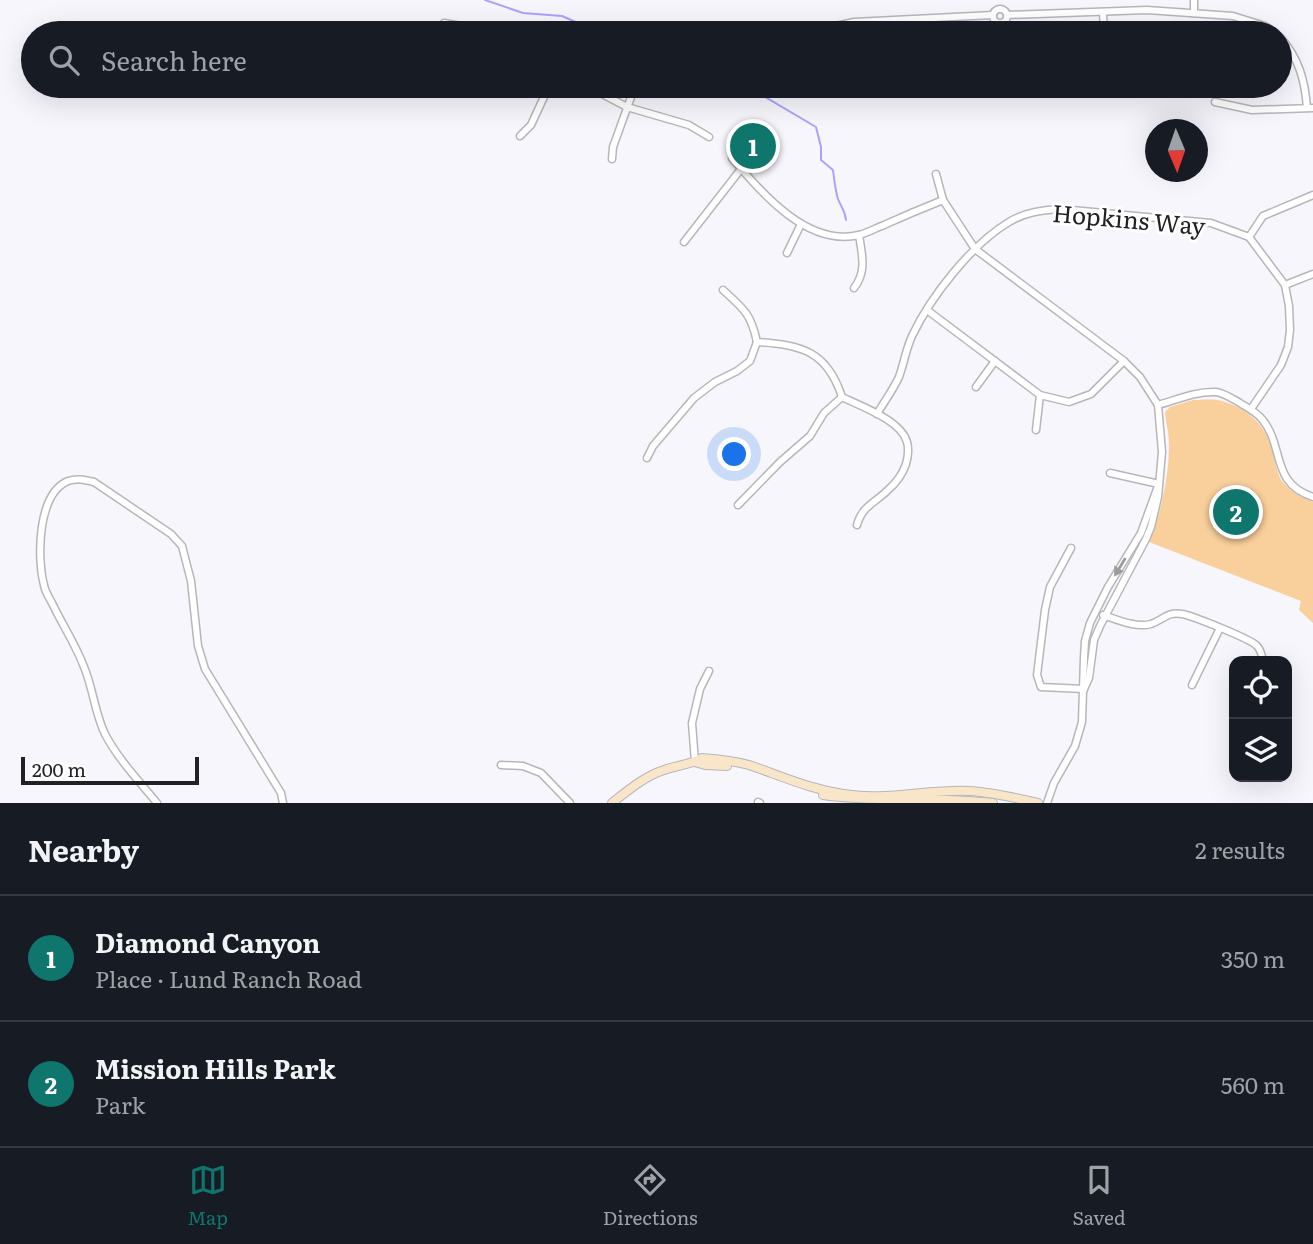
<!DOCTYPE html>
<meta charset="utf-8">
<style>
body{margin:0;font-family:Literata,serif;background:#20242c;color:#f1f3f6}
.controls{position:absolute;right:21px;bottom:21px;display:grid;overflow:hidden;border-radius:14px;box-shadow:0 7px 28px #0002}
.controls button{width:63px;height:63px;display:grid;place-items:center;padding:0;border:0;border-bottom:2px solid #363941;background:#171b24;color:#f1f3f6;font:35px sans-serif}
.compass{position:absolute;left:1145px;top:119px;width:63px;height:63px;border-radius:50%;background:#171b24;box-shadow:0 7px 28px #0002;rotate:178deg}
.scale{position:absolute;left:21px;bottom:18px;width:178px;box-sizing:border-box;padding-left:7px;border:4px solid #222224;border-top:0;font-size:19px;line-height:24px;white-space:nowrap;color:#222224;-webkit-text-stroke:5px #fff;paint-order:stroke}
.you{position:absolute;left:735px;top:455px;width:24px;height:24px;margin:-18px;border:5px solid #fff;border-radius:50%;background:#1a73e8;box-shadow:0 0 0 10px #1a73e833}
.badge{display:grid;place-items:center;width:46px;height:46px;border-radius:50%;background:#0f766e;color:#fff;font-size:23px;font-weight:700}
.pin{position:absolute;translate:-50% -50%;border:4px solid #fff;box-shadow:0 2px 7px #0006}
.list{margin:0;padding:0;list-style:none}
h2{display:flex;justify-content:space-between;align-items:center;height:91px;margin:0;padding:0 28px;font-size:30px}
h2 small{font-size:23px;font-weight:400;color:#9ea1a6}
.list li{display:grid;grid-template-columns:46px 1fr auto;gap:21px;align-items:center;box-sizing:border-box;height:126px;padding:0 28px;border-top:2px solid #363941}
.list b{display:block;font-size:26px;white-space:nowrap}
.list p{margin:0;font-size:23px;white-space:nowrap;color:#9ea1a6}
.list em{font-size:23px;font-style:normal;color:#9ea1a6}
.icon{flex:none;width:38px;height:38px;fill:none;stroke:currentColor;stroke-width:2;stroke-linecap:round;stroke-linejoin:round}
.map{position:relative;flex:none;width:1313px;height:803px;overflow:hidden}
.search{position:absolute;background:#171b24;box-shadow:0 7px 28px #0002;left:21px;right:21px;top:21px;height:77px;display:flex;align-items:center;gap:18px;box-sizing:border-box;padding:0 24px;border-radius:38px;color:#9ea1a6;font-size:26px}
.sheet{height:343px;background:#171b24}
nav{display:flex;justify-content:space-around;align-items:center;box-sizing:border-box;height:98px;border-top:2px solid #363941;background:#171b24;font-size:19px;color:#9ea1a6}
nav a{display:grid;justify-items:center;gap:4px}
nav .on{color:#0f766e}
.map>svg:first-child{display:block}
</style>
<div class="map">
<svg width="1313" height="803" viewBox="0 0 1313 803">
<rect width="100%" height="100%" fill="#f7f6fc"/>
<path fill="#f9d09b" d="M1193,400c10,0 22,-2 32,2 21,6 39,22 46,43 4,12 4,25 11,36 8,10 19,17 31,21v121l-14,-13 2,-9 -152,-59c12,-28 20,-67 20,-97 0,-11 -3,-22 -4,-33l5,-5z"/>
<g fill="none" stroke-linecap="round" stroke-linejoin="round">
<g stroke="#aca2fd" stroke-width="2">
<polyline points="485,0 523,13 562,16 601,33"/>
<path d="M755,86l7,9 54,32 5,20v13l12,10c1,9 2,19 5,29 3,8 7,11 8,21"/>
</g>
<g stroke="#b6b6bb" stroke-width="9">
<g id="street">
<circle cx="1000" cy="16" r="7"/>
<polyline points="1103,12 1104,33"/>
<polyline points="1194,13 1194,0"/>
<polyline points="1007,15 1147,10 1233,16 1265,26 1276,33"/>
<polyline points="922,19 922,33"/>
<polyline points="444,23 461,26 476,33"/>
<polyline points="804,33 854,22 993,15"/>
<path d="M1280,37c19,21 25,44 27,71"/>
<polyline points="587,86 627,107 689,125 709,137"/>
<polyline points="923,86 923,89"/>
<polyline points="1005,86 1005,92"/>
<polyline points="1215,102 1252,110 1313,108"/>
<polyline points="520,136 531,125 549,86"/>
<path d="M732,158c30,35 75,89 127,77 8,-2 17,-7 25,-10 20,-9 39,-17 59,-25"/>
<polyline points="612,159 613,147 635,86"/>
<polyline points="936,174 943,200 975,249 1124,361 1140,377 1158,405 1162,452 1158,497 1151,527 1146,539 1100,626 1094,640 1089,678 1084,689"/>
<polyline points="1249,237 1263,216 1313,195"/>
<polyline points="684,242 741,169"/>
<polyline points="787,253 801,224"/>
<polyline points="1285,285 1313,274"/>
<path d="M854,288c13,-16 8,-34 5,-53"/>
<path d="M723,290c21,19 28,24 34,52 45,3 70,9 85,55 18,9 59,23 65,45 2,7 1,15 -1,22 -3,9 -10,19 -18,26 -13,13 -26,16 -31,35"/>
<polyline points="927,310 1040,395 1069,402 1091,394 1124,361"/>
<polyline points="976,387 995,361"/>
<path d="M1158,405c18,-5 38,-14 58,-13 8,1 17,7 24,11 8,5 16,9 22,16 23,28 8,64 51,78"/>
<path d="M877,414c7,-12 16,-24 22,-37 5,-14 7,-28 13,-41 19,-40 60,-92 97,-114 16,-10 34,-12 52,-13l150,14 38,14 36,48 4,21 1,24 -2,17 -7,18 -30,44"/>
<polyline points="1036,430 1040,395"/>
<polyline points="647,458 653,446 694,398 715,382 737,371 750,361 757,342"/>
<polyline points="1110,473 1159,484"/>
<polyline points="738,505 780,462 810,436 824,413 842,397"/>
<polyline points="1071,548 1050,587 1045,610 1037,675 1041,687 1084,689"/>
<path d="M1103,615c15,5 33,13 48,9 12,-4 17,-13 31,-10 11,2 69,25 75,32 4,4 5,10 6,15"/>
<polyline points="1192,685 1220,628"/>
<polyline points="695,762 692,723 700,689 709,671"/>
<polyline points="501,765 523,766 541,773 570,803"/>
<polyline points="758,802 760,803"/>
<path d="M157,803c-18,-22 -39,-44 -52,-69 -10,-20 -12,-46 -21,-67 -8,-22 -21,-41 -31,-62 -3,-6 -8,-13 -9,-20 -7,-26 -7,-91 24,-104 9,-3 17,-1 26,1l77,52 11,12 9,35 7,65 7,23 76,124 2,10"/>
<polyline points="1047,803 1054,783 1075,746 1082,722 1084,658 1085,641 1090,623 1108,587 1141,533 1158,486"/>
</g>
</g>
<g stroke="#b6b6bb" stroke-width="10">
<g id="secondary">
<polyline points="695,762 705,765 727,766"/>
<path d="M823,795c55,8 114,1 170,8"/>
<path d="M612,803c15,-12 33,-27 52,-33 13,-5 26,-5 38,-12 15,1 32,3 47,7 35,12 65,26 103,30 39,5 78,-6 117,-4 23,1 46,7 69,12"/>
</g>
</g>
<use href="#street" stroke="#fff" stroke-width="6"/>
<use href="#secondary" stroke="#f9e6c9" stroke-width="8"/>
</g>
<defs><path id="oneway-solid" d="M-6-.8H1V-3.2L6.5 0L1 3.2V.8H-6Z" transform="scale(1.75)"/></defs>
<use fill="#9c9c9c" href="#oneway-solid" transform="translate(1120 567) rotate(121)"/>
<g text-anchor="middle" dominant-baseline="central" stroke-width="6" stroke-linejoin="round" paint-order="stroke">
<g font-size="24" fill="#222224" stroke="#fff">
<text transform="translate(1129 218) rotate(5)">Hopkins Way</text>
</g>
</g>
</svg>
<div class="controls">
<button><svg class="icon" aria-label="locate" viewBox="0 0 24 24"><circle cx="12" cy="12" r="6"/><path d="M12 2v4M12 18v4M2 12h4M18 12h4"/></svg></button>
<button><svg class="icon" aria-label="layers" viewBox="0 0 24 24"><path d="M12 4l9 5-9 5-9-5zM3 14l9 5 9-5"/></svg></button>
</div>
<svg class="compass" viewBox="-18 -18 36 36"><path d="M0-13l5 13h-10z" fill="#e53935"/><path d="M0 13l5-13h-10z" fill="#9ea1a6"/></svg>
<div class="scale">200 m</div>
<div class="you"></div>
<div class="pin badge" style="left:753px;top:146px">1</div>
<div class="pin badge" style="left:1236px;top:512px">2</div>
<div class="search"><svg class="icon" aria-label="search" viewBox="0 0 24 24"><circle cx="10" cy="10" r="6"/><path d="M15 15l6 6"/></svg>Search here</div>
</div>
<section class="sheet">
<h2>Nearby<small>2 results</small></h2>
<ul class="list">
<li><span class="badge">1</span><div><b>Diamond Canyon</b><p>Place · Lund Ranch Road</p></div><em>350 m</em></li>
<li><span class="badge">2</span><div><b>Mission Hills Park</b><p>Park</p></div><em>560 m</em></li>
</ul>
</section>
<nav>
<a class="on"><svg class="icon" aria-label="map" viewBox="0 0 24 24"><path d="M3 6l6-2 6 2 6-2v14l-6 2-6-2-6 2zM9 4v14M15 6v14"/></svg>Map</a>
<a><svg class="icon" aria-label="directions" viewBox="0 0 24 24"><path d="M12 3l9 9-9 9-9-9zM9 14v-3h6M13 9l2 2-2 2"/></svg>Directions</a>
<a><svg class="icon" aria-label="saved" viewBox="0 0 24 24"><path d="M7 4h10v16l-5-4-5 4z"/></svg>Saved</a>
</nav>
